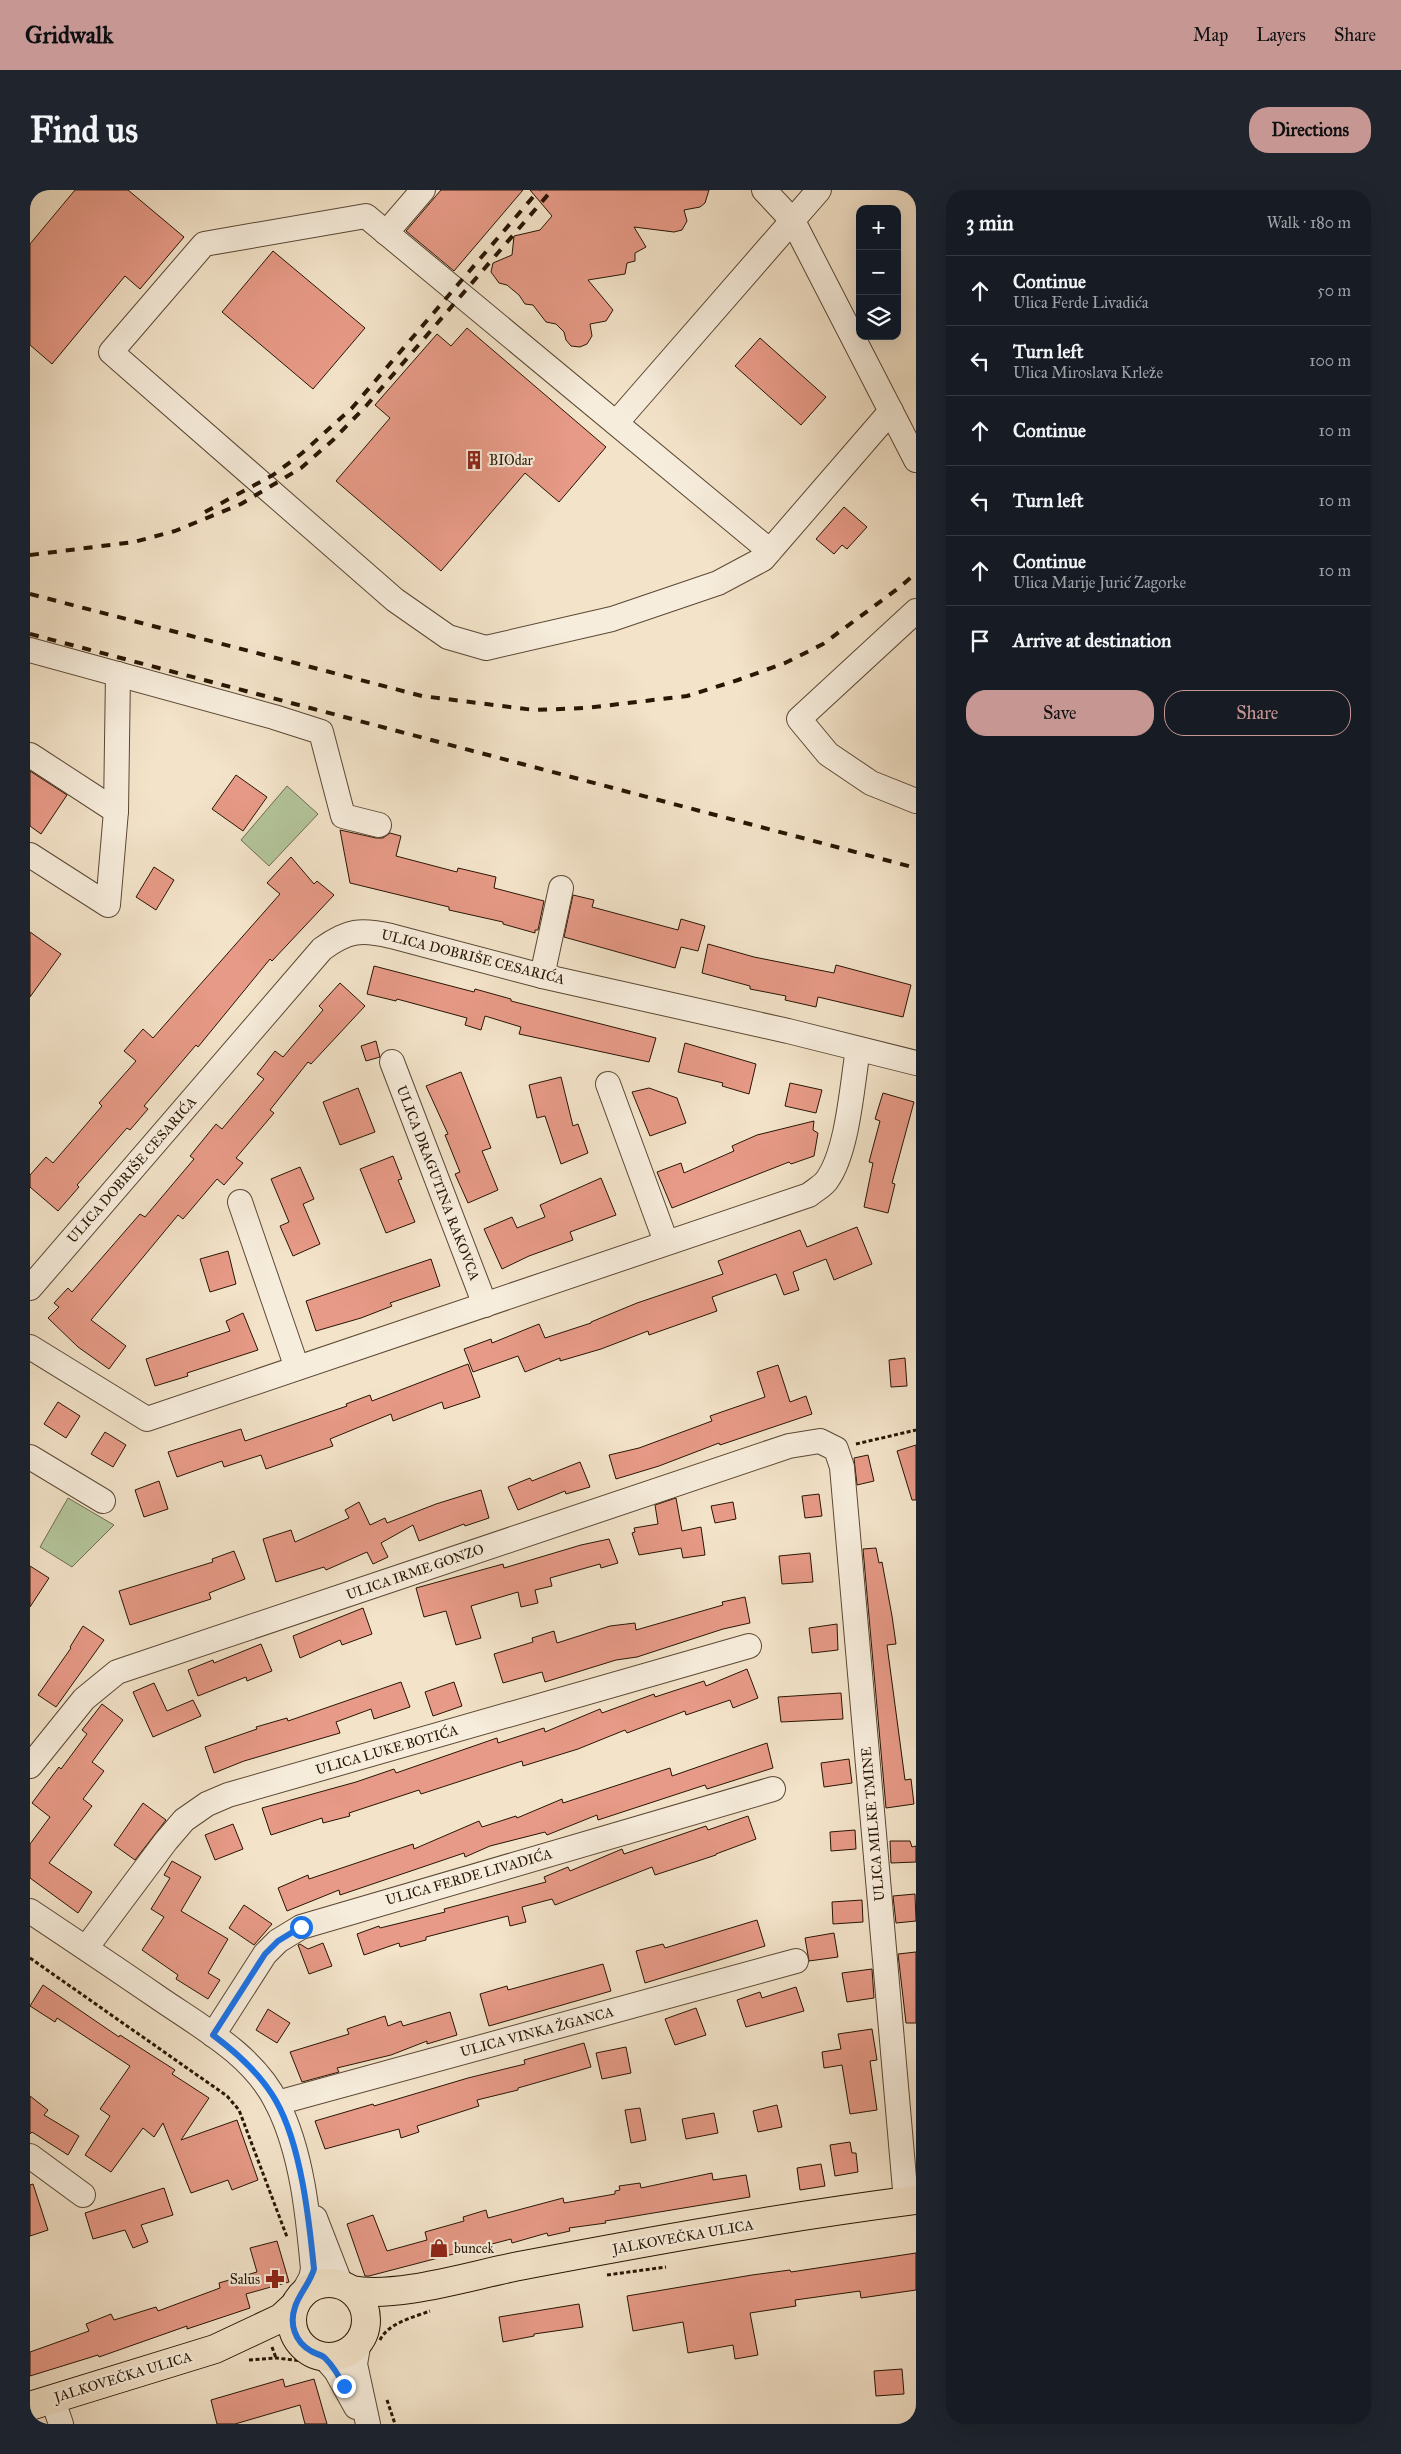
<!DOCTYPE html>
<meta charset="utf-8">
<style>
body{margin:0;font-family:"IM FELL Great Primer",serif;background:#20242c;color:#f1f3f6}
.controls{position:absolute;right:15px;top:15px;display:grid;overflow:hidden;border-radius:10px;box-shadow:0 5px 20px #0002}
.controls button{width:45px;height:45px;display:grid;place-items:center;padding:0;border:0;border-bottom:1px solid #363941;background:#171b24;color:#f1f3f6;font:25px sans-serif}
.stop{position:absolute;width:15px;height:15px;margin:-11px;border:4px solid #1a73e8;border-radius:50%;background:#fff}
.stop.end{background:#1a73e8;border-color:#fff;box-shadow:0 1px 5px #0008}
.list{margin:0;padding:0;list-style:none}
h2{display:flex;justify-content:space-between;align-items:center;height:65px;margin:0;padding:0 20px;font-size:21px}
h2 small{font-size:16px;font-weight:400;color:#9ea1a6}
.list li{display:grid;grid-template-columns:32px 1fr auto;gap:15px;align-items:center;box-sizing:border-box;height:70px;padding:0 20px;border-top:1px solid #363941}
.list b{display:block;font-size:19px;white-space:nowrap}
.list p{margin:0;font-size:16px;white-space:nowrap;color:#9ea1a6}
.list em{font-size:16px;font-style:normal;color:#9ea1a6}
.actions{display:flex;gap:10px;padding:15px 20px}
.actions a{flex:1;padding:11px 0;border:1px solid #c59692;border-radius:20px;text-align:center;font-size:18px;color:#c59692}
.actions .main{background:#c59692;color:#111}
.icon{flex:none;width:28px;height:28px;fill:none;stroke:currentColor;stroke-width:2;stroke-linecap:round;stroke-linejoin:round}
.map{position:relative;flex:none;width:886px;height:2234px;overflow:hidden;border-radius:20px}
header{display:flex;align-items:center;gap:30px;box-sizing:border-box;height:70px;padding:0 25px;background:#c59692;color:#111}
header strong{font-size:24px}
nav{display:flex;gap:28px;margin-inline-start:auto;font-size:18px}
.intro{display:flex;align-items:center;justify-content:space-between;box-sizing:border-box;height:120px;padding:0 30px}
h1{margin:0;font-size:35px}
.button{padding:12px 22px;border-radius:20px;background:#c59692;color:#111;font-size:18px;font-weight:700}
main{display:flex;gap:30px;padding:0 30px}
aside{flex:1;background:#171b24;border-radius:20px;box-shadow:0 5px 20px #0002}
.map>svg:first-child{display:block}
</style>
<header>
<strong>Gridwalk</strong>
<nav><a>Map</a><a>Layers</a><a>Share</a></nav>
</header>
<div class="intro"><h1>Find us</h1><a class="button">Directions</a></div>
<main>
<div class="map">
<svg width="886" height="2234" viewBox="0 0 886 2234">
<rect width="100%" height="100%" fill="#f3e3c9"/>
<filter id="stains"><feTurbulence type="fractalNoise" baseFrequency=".004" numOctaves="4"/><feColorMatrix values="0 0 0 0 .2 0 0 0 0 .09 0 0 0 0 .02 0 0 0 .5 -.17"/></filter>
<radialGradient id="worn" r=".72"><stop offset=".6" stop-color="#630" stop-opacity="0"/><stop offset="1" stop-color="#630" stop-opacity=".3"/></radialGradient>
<g fill="#b4c59b" stroke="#6e6d4f">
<polygon points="257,596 288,624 239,676 211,650"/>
<polygon points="38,1308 84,1335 42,1377 10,1357"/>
</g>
<g fill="#e79a87" stroke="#281503">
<polygon points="45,0 98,0 154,47 110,99 95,86 22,174 0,155 0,54"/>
<polygon points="411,0 493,0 424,81 376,41"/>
<polygon points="500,0 679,0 675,13 670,17 654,20 657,31 652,40 644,42 604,37 616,57 605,63 605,71 597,73 595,84 558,90 583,120 576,131 560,134 562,146 557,154 550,157 541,156 536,150 534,142 526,134 516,132 503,115 495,114 489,105 477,95 469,93 461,82 463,73 482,65 484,46 510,40 522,26"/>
<polygon points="243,61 335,138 283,199 192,122"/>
<polygon points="437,138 576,257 529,312 495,283 411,381 306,291 360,228 345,215 407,144 421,156"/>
<polygon points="730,148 796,207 771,235 705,176"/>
<polygon points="814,317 837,337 817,359 812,355 804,364 786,349"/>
<polygon points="0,581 37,605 11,644 0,636"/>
<polygon points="206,585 237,607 213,641 182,619"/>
<polygon points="310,640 346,648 353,648 360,643 371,646 366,666 427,682 428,678 466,687 464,698 514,711 508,740 505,740 505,743 473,734 473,732 419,720 419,717 320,693"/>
<polygon points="261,667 284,694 287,691 304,705 242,771 240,769 168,857 166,855 114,916 118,919 100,940 97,938 47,995 49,997 28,1021 0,997 0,985 16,967 23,973 72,916 69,913 106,871 94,861 113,839 123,848 250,704 237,693"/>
<polygon points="124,677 144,690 126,720 106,707"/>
<polygon points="543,705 564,710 562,717 648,740 651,729 675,736 668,761 651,757 645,778 534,747"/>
<polygon points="0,742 31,764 0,807"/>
<polygon points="678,754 724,767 804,783 806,775 881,795 873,827 788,807 786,817 755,810 756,806 720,799 720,796 672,783"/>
<polygon points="344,776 444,802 445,799 481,809 481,811 626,848 619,872 489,844 491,837 455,826 451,840 435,835 437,828 367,809 366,811 337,804"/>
<polygon points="310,793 335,816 281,874 278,872 240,920 244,923 206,968 213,973 194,995 187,989 153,1029 148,1025 61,1130 96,1156 79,1179 48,1157 18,1128 29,1117 24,1113 38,1098 42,1102 110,1024 115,1027 164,969 160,966 186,934 192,939 234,889 227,884 245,861 253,867 293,820 289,816"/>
<polygon points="346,851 350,867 336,871 331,856"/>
<polygon points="655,853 726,874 719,904 692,896 693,893 648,882"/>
<polygon points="431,882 461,958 452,961 468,1000 438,1013 425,984 430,982 415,945 418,944 396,896"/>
<polygon points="531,887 543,936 548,934 558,963 531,974 515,926 507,928 499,895"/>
<polygon points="760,893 792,900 786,923 755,916"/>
<polygon points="328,898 345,942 310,955 293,912"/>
<polygon points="619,898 647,908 656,933 620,946 602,902"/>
<polygon points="853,903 884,912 862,993 865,994 858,1023 834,1017 843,973 839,972 850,931 845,929"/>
<polygon points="784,931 783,940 788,943 784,966 761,974 759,972 642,1018 627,982 651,973 654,983 704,961 702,956 727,945"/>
<polygon points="363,966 372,989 368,990 385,1032 356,1043 330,979"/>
<polygon points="270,977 284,1009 273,1014 290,1054 263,1066 250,1036 259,1032 241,989"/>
<polygon points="571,988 586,1025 540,1042 543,1050 499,1066 472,1079 454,1039 482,1027 487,1038 515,1027 510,1015"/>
<polygon points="827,1037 842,1074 804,1090 796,1069 763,1082 769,1100 754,1105 746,1084 682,1107 687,1121 619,1145 618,1141 571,1159 530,1171 530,1168 495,1182 488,1166 443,1182 434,1159 461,1149 462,1153 509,1134 515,1148 561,1133 561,1132 607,1113 693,1084 688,1071 770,1040 777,1057"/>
<polygon points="198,1061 206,1094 180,1102 170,1069"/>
<polygon points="401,1069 410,1096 360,1113 362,1116 331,1128 286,1141 276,1111"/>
<polygon points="213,1123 228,1160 157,1183 158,1186 125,1196 116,1169 200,1141 196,1131"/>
<polygon points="875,1168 877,1196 861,1197 859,1170"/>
<polygon points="438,1174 450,1207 414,1219 412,1212 363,1231 361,1224 300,1249 303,1256 236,1279 231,1265 194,1277 192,1271 147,1287 138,1262 211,1239 215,1251 317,1216 316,1214 340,1205 342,1211"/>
<polygon points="748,1175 760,1212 776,1206 782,1224 690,1255 689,1253 629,1276 586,1289 579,1265 609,1258 682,1231 680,1226 735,1207 727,1182"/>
<polygon points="28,1212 50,1226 36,1248 14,1234"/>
<polygon points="75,1242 96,1255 83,1277 61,1264"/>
<polygon points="886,1255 886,1310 882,1310 867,1261"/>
<polygon points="838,1265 844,1291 827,1295 824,1268"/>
<polygon points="550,1272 560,1297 536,1304 535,1301 488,1320 478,1297 500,1288 502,1291"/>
<polygon points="129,1291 138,1319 114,1327 105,1300"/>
<polygon points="451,1300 459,1328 435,1336 434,1334 389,1351 383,1335 351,1353 358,1367 343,1374 337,1362 296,1380 294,1377 246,1392 233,1349 261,1340 265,1352 319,1328 315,1320 329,1312 340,1335 355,1328 357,1333 406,1314"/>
<polygon points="789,1304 792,1326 775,1328 772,1306"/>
<polygon points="646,1308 652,1341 671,1337 675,1365 653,1368 651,1358 609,1365 602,1343 605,1342 604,1338 628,1334 625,1315"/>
<polygon points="703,1312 706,1329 685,1333 681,1316"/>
<polygon points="579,1349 588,1373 571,1378 570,1374 520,1388 522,1396 505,1400 508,1413 491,1417 488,1402 441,1416 451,1448 426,1455 416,1421 394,1427 386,1398 473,1374 474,1378 551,1355"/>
<polygon points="846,1358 849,1373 852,1372 862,1426 866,1454 857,1455 875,1590 881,1589 884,1614 856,1618 833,1359"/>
<polygon points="204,1361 215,1389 179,1403 181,1409 100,1435 89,1401 183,1372 182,1369"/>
<polygon points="780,1363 783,1392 752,1394 749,1366"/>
<polygon points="0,1376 19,1388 0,1417"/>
<polygon points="715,1407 720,1433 693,1439 607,1467 586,1470 515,1492 512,1482 473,1493 464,1464 503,1452 502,1448 524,1441 527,1453 580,1436 605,1433 606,1440 693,1415 692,1412"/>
<polygon points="333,1418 342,1444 312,1455 310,1450 270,1468 263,1446"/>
<polygon points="807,1434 808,1460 782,1463 779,1438"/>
<polygon points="53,1436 74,1450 26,1517 8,1505 41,1458 40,1457"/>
<polygon points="231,1454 242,1481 217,1491 216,1487 168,1506 158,1480 183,1470 184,1473"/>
<polygon points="717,1479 728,1508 703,1518 700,1510 656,1525 655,1521 597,1543 595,1540 548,1559 493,1576 492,1571 391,1604 389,1600 319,1623 320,1626 293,1633 292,1628 241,1645 232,1618 326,1592 364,1579 366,1583 467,1548 468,1553 514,1538 515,1542 570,1519 572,1523 624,1504 625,1507 674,1491 676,1496"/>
<polygon points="371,1492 380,1517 344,1529 341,1519 306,1532 310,1543 214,1571 184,1583 175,1557 227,1539 226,1537 257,1528 258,1531"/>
<polygon points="424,1492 432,1516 403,1526 395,1502"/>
<polygon points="124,1493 137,1521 163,1510 171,1526 123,1547 103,1502"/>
<polygon points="811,1503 813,1529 751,1532 748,1507"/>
<polygon points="72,1514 93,1530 62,1572 74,1581 53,1609 62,1616 19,1673 62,1702 48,1723 0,1688 0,1654 20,1627 2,1613 29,1577 31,1579 57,1544 52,1540"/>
<polygon points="737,1553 743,1578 677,1599 675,1595 568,1630 567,1625 517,1645 515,1642 460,1656 435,1667 434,1663 310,1705 309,1700 257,1721 248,1698 278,1685 279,1689 383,1654 384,1659 449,1631 452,1637 486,1626 487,1628 532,1609 533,1613 640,1578 642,1586"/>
<polygon points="819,1569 822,1593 794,1597 791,1573"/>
<polygon points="113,1613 136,1630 105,1670 84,1655"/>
<polygon points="718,1626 726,1649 686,1664 686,1665 625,1685 622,1677 525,1715 522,1709 492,1717 496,1732 480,1736 478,1726 396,1747 396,1750 370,1757 369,1753 334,1765 327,1744 349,1736 350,1738 415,1722 414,1719 516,1692 514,1687 538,1677 540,1681 592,1659 594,1664 676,1636 678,1640"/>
<polygon points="203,1634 213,1659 185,1670 175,1645"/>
<polygon points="825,1640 826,1659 801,1661 800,1642"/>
<polygon points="860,1651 880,1651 882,1657 886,1656 886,1672 861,1673"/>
<polygon points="142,1671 171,1687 151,1721 198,1749 178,1783 190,1790 178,1809 146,1789 148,1785 112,1760 134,1727 121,1719 140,1688 134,1685"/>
<polygon points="885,1704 886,1731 866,1733 863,1706"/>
<polygon points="832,1710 833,1732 803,1734 802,1712"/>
<polygon points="214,1715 242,1734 224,1755 199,1738"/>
<polygon points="727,1730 735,1756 615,1793 606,1761 633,1754 635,1758"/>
<polygon points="804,1743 808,1767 779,1771 775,1748"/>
<polygon points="293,1753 302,1776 279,1784 268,1755 270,1754 278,1759"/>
<polygon points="886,1762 886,1833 876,1833 868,1764"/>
<polygon points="573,1774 581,1801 459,1836 450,1804 477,1796 478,1800"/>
<polygon points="842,1779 844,1808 817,1812 812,1783"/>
<polygon points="13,1795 89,1847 90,1845 145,1880 142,1884 179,1908 151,1950 207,1930 228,1990 202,2000 198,1990 161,2003 133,1933 124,1947 113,1938 81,1982 55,1965 80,1926 70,1919 100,1876 27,1828 25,1832 0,1816"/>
<polygon points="766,1797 774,1821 716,1837 707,1810 730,1802 732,1808"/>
<polygon points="666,1818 676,1845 645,1855 635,1829"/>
<polygon points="238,1819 260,1833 247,1853 226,1840"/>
<polygon points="420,1822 427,1845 397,1854 397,1851 361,1865 307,1878 309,1882 272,1892 260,1862 319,1844 317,1839 355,1826 358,1836 371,1831 373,1836"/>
<polygon points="842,1839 847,1870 840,1871 847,1920 820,1924 812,1875 794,1878 792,1862 811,1859 808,1844"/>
<polygon points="554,1853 561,1877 488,1898 488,1900 447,1910 449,1916 387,1936 389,1942 371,1948 369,1939 295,1959 285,1931 343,1914 344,1916 438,1888 495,1874 494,1870"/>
<polygon points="596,1857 601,1883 572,1889 566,1863"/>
<polygon points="0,1906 18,1920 14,1925 49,1946 38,1965 2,1942 0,1944"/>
<polygon points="747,1915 752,1937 728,1942 723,1921"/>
<polygon points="610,1918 616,1950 601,1953 595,1920"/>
<polygon points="684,1923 688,1943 656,1949 652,1929"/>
<polygon points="820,1952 822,1963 826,1963 828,1982 805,1986 800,1955"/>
<polygon points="791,1974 795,1996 770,2000 767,1978"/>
<polygon points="682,1983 683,1990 716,1985 720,2007 575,2031 576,2033 539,2038 540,2041 518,2046 517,2043 482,2053 481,2049 339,2086 335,2086 317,2034 343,2025 357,2061 397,2050 395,2042 434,2031 433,2027 456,2020 458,2028 533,2008 534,2013 585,2004 585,2001 590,2000 589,1996 610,1993 611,1998"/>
<polygon points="3,1994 18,2040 0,2046 0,1995"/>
<polygon points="134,1998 143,2025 111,2035 118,2052 103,2058 95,2040 63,2049 55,2023"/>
<polygon points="247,2051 259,2092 216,2104 220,2118 157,2139 157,2136 69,2167 68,2165 0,2186 0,2162 59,2141 56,2134 81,2124 84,2130 126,2117 128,2121 190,2098 189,2093 227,2082 220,2058"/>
<polygon points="886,2063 886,2100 831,2108 830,2101 765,2110 766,2116 720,2123 728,2165 705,2169 703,2155 658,2163 653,2132 603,2141 597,2106 722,2085 760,2080 761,2082"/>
<polygon points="549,2114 553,2137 504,2144 504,2146 473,2152 469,2127"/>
<polygon points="872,2179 874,2204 846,2206 844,2181"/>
<polygon points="253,2189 255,2197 284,2189 297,2234 275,2234 270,2215 205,2234 187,2234 181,2210"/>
</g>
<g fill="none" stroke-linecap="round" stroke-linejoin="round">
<g stroke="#5b4834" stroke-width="26">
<g id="minor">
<polyline points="734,0 763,31 886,270"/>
<polyline points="356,43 393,0"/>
<polyline points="586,233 789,0"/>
<polyline points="740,361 336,26 174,54 81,162 365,410 418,447 456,458 582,429 688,393 733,369 861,221"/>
<polyline points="886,421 769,529 798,564 841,593 886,611"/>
<polyline points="0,460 244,527 291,542 313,626 349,635"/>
<polyline points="0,565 86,621"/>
<polyline points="0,665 78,715 86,621 88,484"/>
<polyline points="512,786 531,698"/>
<polyline points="362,872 455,1115"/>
<polyline points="578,894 636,1052"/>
<polyline points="210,1012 267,1178"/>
<path d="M0,1098l292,-339c26,-19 39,-20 69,-13l151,40 246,55 128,32"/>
<path d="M0,1157l117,72 662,-224c6,-5 14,-9 18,-15 21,-29 25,-95 31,-131"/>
<polyline points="0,1267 73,1311"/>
<polyline points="0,1576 54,1509 87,1482 759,1256 790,1251 806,1259 812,1277 876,2011"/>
<path d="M0,1721c42,28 84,56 126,85 43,30 97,58 121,107 25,49 31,112 36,166l-2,9 -10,18"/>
<polyline points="56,1758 136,1651 154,1630 177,1614 198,1605 719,1456"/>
<polyline points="183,1845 235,1764 248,1751 271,1737 743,1599"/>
<polyline points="247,1913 766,1771"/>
<polyline points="0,1966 53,2005"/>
<polyline points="285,2028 311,2095"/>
<polyline points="329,2151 325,2174 338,2234"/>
<polyline points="293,2166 306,2181 326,2217"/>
<polyline points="22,2208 31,2234"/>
</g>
</g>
<g stroke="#281503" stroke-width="30">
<g id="major">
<circle cx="299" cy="2130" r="37"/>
<path d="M321,2100c46,9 121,-15 168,-24 132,-25 264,-49 397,-66"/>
<polyline points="0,2216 185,2159 251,2128 265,2115"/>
</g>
</g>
<g stroke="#281503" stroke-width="3" stroke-dasharray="4 2.5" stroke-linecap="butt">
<polyline points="826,1254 886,1240"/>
<polyline points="0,1768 197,1906 209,1920 257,2047"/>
<polyline points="577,2085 636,2077"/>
<path d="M350,2150c8,-17 34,-23 50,-29"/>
<polyline points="242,2157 246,2168"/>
<polyline points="219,2170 246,2168 272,2171"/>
<polyline points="357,2210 365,2234"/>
</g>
<use href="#minor" stroke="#f7eddc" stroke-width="24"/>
<use href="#major" stroke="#f3e3c9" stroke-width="28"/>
<g stroke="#281503" stroke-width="4" stroke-dasharray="9 9" stroke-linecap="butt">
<polyline points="175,322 243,285 271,264 322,218 509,0"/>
<polyline points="0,365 104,352 145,341 211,314 271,278 303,250 336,216 522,0"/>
<polyline points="0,404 392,506 504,520 556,518 657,506 708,490 755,473 793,454 870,397 886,383"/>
<polyline points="0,444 886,678"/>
</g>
</g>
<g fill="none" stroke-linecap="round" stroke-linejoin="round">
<path stroke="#1a73e8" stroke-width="6" d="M271,1737l-23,14 -13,13 -52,81c24,18 48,39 63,66 25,44 33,118 38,168 -4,14 -15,25 -19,38 -6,17 0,35 16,44 4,3 10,3 14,7 8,8 14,18 19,28"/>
</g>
<defs>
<g id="building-bare" transform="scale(1.5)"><path d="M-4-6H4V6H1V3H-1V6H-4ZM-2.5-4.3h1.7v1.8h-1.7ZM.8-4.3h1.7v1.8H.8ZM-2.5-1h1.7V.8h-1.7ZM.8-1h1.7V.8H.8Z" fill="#8f2418" stroke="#f7eddc" stroke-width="2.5" paint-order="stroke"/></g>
<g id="shop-bare" transform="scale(1.5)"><path d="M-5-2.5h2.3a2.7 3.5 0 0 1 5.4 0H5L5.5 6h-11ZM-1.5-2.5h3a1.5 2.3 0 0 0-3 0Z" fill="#8f2418" stroke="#f7eddc" stroke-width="2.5" paint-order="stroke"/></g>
<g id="pharmacy-bare" transform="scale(1.5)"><path d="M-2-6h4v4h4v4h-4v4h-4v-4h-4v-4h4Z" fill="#8f2418" stroke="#f7eddc" stroke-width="2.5" paint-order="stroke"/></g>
</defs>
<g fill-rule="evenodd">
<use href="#building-bare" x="444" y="270"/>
<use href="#shop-bare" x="409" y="2058"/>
<use href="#pharmacy-bare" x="245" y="2089"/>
</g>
<g text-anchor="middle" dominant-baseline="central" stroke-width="4.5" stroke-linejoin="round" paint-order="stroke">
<g font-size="14" fill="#281503" stroke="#f7eddc" text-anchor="start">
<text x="459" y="270">BIOdar</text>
<text x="424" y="2058">buncek</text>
<text x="230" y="2089" text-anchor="end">Salus</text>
</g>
<g font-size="14" fill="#281503" stroke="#f7eddc">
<text transform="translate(443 767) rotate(14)">ULICA DOBRIŠE CESARIĆA</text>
<text transform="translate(102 980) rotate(-49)">ULICA DOBRIŠE CESARIĆA</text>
<text transform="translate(408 993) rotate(69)">ULICA DRAGUTINA RAKOVCA</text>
<text transform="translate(385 1382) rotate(-19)">ULICA IRME GONZO</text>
<text transform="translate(357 1560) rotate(-16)">ULICA LUKE BOTIĆA</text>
<text transform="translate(843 1634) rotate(-95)">ULICA MILKE TMINE</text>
<text transform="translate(439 1687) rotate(-16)">ULICA FERDE LIVADIĆA</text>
<text transform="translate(507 1842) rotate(-15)">ULICA VINKA ŽGANCA</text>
<text transform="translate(653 2047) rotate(-10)">JALKOVEČKA ULICA</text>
<text transform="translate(93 2187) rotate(-17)">JALKOVEČKA ULICA</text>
</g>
</g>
<rect width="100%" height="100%" filter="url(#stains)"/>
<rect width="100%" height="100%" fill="url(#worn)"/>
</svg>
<div class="controls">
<button>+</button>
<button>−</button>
<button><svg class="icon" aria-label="layers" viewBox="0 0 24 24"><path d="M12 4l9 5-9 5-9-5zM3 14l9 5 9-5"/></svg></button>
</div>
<div class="stop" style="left:271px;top:1737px"></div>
<div class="stop end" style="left:314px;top:2196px"></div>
</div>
<aside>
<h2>3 min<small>Walk · 180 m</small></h2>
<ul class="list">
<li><svg class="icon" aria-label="ahead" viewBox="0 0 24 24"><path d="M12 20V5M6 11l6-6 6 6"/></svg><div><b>Continue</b><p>Ulica Ferde Livadića</p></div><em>50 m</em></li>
<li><svg class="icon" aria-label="left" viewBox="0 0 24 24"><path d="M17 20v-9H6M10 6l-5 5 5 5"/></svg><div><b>Turn left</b><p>Ulica Miroslava Krleže</p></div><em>100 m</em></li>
<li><svg class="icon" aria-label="ahead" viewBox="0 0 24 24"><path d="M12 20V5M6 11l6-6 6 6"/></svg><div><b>Continue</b></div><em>10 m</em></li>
<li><svg class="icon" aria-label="left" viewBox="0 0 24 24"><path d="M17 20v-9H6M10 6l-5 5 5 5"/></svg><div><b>Turn left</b></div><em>10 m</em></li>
<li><svg class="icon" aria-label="ahead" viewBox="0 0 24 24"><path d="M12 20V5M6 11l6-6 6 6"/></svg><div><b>Continue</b><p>Ulica Marije Jurić Zagorke</p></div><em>10 m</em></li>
<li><svg class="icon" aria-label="arrive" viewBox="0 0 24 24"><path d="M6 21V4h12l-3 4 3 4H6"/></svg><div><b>Arrive at destination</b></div></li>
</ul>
<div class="actions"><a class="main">Save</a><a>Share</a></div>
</aside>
</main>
